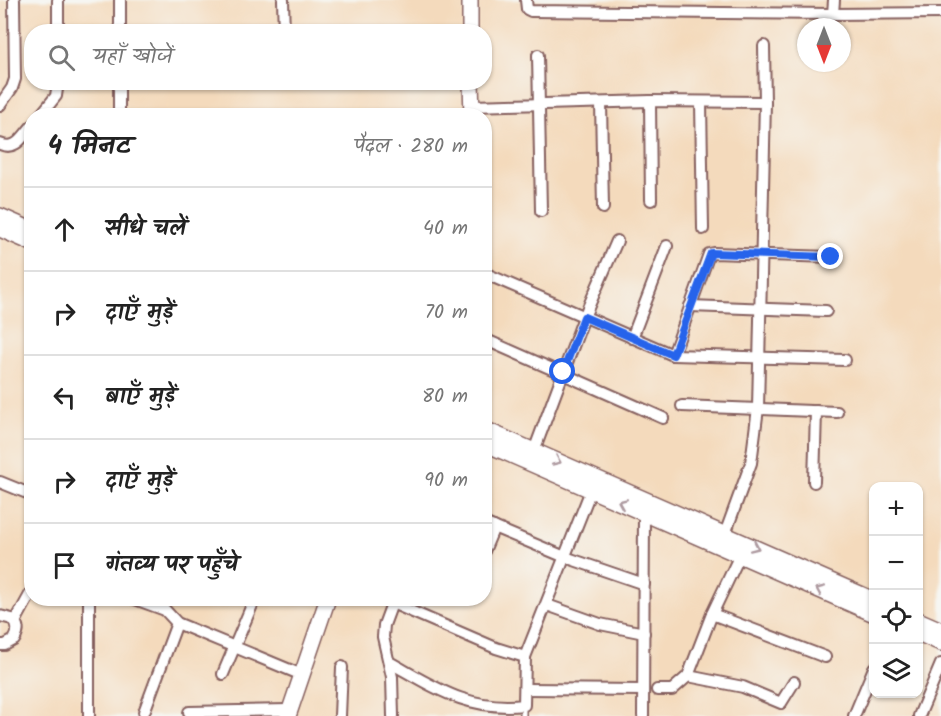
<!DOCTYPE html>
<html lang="hi">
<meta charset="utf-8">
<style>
body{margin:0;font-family:Kalam,"Playpen Sans Deva",sans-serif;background:#f6f6f6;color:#222}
.controls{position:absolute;right:18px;bottom:18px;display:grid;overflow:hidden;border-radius:12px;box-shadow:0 2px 4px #0004}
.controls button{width:54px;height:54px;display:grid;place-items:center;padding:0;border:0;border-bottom:2px solid #e0e0e0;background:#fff;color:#222;font:30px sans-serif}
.compass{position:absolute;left:797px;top:18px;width:54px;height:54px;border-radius:50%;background:#fff;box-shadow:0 2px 4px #0004;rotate:180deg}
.stop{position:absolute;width:18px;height:18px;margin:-14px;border:4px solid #2563eb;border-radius:50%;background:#fff}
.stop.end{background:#2563eb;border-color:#fff;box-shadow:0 2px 6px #0008}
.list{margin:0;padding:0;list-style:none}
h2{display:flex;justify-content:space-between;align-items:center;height:78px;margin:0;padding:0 24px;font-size:26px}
h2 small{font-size:20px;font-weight:400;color:#767676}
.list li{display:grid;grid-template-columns:39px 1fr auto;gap:18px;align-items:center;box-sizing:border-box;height:84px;padding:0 24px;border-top:2px solid #e0e0e0}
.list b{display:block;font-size:22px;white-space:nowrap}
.list em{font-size:20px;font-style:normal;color:#767676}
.icon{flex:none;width:33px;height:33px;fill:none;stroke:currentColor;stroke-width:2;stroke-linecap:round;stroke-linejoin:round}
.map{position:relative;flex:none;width:941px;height:716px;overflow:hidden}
.search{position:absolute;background:#fff;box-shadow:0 2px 4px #0004;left:24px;top:24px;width:468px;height:66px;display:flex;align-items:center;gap:15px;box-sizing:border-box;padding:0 21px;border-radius:24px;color:#767676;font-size:22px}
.panel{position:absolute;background:#fff;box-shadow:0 2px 4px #0004;left:24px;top:108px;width:468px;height:498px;border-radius:24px}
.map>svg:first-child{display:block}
</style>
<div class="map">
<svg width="941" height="716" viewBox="0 0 941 716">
<rect width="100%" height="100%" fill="#f6f6f2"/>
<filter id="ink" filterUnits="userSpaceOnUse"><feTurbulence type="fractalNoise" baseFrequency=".0167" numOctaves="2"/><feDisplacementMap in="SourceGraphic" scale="12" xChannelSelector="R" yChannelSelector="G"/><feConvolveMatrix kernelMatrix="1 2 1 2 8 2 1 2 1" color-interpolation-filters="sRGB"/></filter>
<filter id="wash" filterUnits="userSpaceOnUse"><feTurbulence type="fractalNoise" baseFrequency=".008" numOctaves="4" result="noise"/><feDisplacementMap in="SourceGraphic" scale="24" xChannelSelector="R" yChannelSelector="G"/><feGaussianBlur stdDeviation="1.35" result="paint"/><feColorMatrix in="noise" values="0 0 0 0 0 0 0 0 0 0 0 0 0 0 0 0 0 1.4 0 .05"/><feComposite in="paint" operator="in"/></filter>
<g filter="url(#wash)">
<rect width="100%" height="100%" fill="#f4dabc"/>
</g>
<g filter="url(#ink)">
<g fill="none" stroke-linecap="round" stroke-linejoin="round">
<g stroke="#86605e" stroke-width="8">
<polyline id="lane" points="523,706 523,716"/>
</g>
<g stroke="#86605e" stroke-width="14">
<g id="street">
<polyline points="283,0 284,32"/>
<polyline points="526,0 527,9 531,11 833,14 941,13"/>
<polyline points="833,14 834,0"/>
<polyline points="58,32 58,0"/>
<polyline points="120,32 120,0"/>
<polyline points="764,46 765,102"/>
<polyline points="538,55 541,211"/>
<polyline points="650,101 651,200"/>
<polyline points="701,102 703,229"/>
<polyline points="601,103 603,208"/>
<polyline points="0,105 12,88 15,79 14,0"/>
<polyline points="472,106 650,101 765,102 758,408 751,463 725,534"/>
<polyline points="40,116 56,96 58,82"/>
<polyline points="119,116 119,82"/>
<path d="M0,144c16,7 22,-7 32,-18"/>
<polyline points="484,273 673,355 845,360"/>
<polyline points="690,306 826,311"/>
<polyline points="632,338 667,246"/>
<polyline points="484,339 663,418"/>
<polyline points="673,355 709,254 714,253 831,257"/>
<polyline points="682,406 837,412"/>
<polyline points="534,451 584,317 617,241"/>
<polyline points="0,482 32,495"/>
<polyline points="814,482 816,411"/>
<polyline points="484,523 565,557 644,584"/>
<polyline points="484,551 494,527"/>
<polyline points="89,598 89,716"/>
<polyline points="132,598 165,610 177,623 302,675"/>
<polyline points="392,603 496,648 525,657"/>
<polyline points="547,605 600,624 644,633"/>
<polyline points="712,614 825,657"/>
<path d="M0,616l12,3c7,6 7,13 2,21l-9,5h-5"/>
<polyline points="15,622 32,591"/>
<path d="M389,662c47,26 78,49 135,43l1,-48 66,-167"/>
<polyline points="223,674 255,598"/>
<polyline points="688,676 743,687 781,703 794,682"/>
<polyline points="526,689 643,690"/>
<polyline points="657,690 672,690 688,676 712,614 740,555"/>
<polyline points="144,712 177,623"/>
<polyline points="189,712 289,710"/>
<polyline points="340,716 342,667"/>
<polyline points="393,716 392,677 383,637 384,625 394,598"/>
<polyline points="643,716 644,512"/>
<polyline points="854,716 874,668"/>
<polyline points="919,716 941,664"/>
</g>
</g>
<g stroke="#86605e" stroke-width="18">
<g id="secondary">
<polyline points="470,0 470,32"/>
<polyline points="471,82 472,116"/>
<polyline points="0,216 32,230"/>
<polyline points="0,229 32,243"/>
<polyline points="484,429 874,600"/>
<polyline points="484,443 874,614"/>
<polyline points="918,620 941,630"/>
<polyline points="918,633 941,643"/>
<polyline points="288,716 328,598"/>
</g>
</g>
<use href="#lane" stroke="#fff" stroke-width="5"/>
<use href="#street" stroke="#fff" stroke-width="10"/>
<use href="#secondary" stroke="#fff" stroke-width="15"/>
</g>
<defs><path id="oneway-chevron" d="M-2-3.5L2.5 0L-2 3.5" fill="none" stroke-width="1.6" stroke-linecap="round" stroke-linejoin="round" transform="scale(1.5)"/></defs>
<g stroke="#ae9aa0">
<use href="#oneway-chevron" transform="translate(557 461) rotate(24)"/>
<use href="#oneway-chevron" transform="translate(622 503) rotate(-157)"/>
<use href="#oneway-chevron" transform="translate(755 547) rotate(24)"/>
<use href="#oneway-chevron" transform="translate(820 590) rotate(-156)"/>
</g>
</g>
<g fill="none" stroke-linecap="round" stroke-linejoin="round" filter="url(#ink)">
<polyline stroke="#2563eb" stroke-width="8" points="563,372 584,317 673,355 711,253 831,257"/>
</g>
</svg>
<div class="controls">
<button>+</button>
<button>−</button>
<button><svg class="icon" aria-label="locate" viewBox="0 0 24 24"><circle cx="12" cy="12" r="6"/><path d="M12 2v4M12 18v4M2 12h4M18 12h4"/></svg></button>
<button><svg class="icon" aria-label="layers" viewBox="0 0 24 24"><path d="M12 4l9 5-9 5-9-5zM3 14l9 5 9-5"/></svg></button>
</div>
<svg class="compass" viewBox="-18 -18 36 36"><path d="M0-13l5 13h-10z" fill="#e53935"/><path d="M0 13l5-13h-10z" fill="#767676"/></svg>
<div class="stop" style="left:563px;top:372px"></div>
<div class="stop end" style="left:831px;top:257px"></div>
<div class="search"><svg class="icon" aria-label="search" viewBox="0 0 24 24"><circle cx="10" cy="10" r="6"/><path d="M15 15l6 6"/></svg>यहाँ खोजें</div>
<section class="panel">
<h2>4 मिनट<small>पैदल · 280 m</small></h2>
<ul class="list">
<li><svg class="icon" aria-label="ahead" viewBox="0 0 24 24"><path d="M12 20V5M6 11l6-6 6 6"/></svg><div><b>सीधे चलें</b></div><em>40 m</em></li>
<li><svg class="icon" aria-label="right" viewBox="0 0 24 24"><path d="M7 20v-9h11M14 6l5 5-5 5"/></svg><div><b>दाएँ मुड़ें</b></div><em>70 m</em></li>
<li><svg class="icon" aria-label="left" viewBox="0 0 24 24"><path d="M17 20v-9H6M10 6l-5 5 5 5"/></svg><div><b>बाएँ मुड़ें</b></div><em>80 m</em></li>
<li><svg class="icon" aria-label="right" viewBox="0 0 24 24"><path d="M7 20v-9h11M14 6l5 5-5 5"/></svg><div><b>दाएँ मुड़ें</b></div><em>90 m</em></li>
<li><svg class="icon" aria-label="arrive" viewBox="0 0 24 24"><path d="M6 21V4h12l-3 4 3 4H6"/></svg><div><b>गंतव्य पर पहुँचे</b></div></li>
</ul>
</section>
</div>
